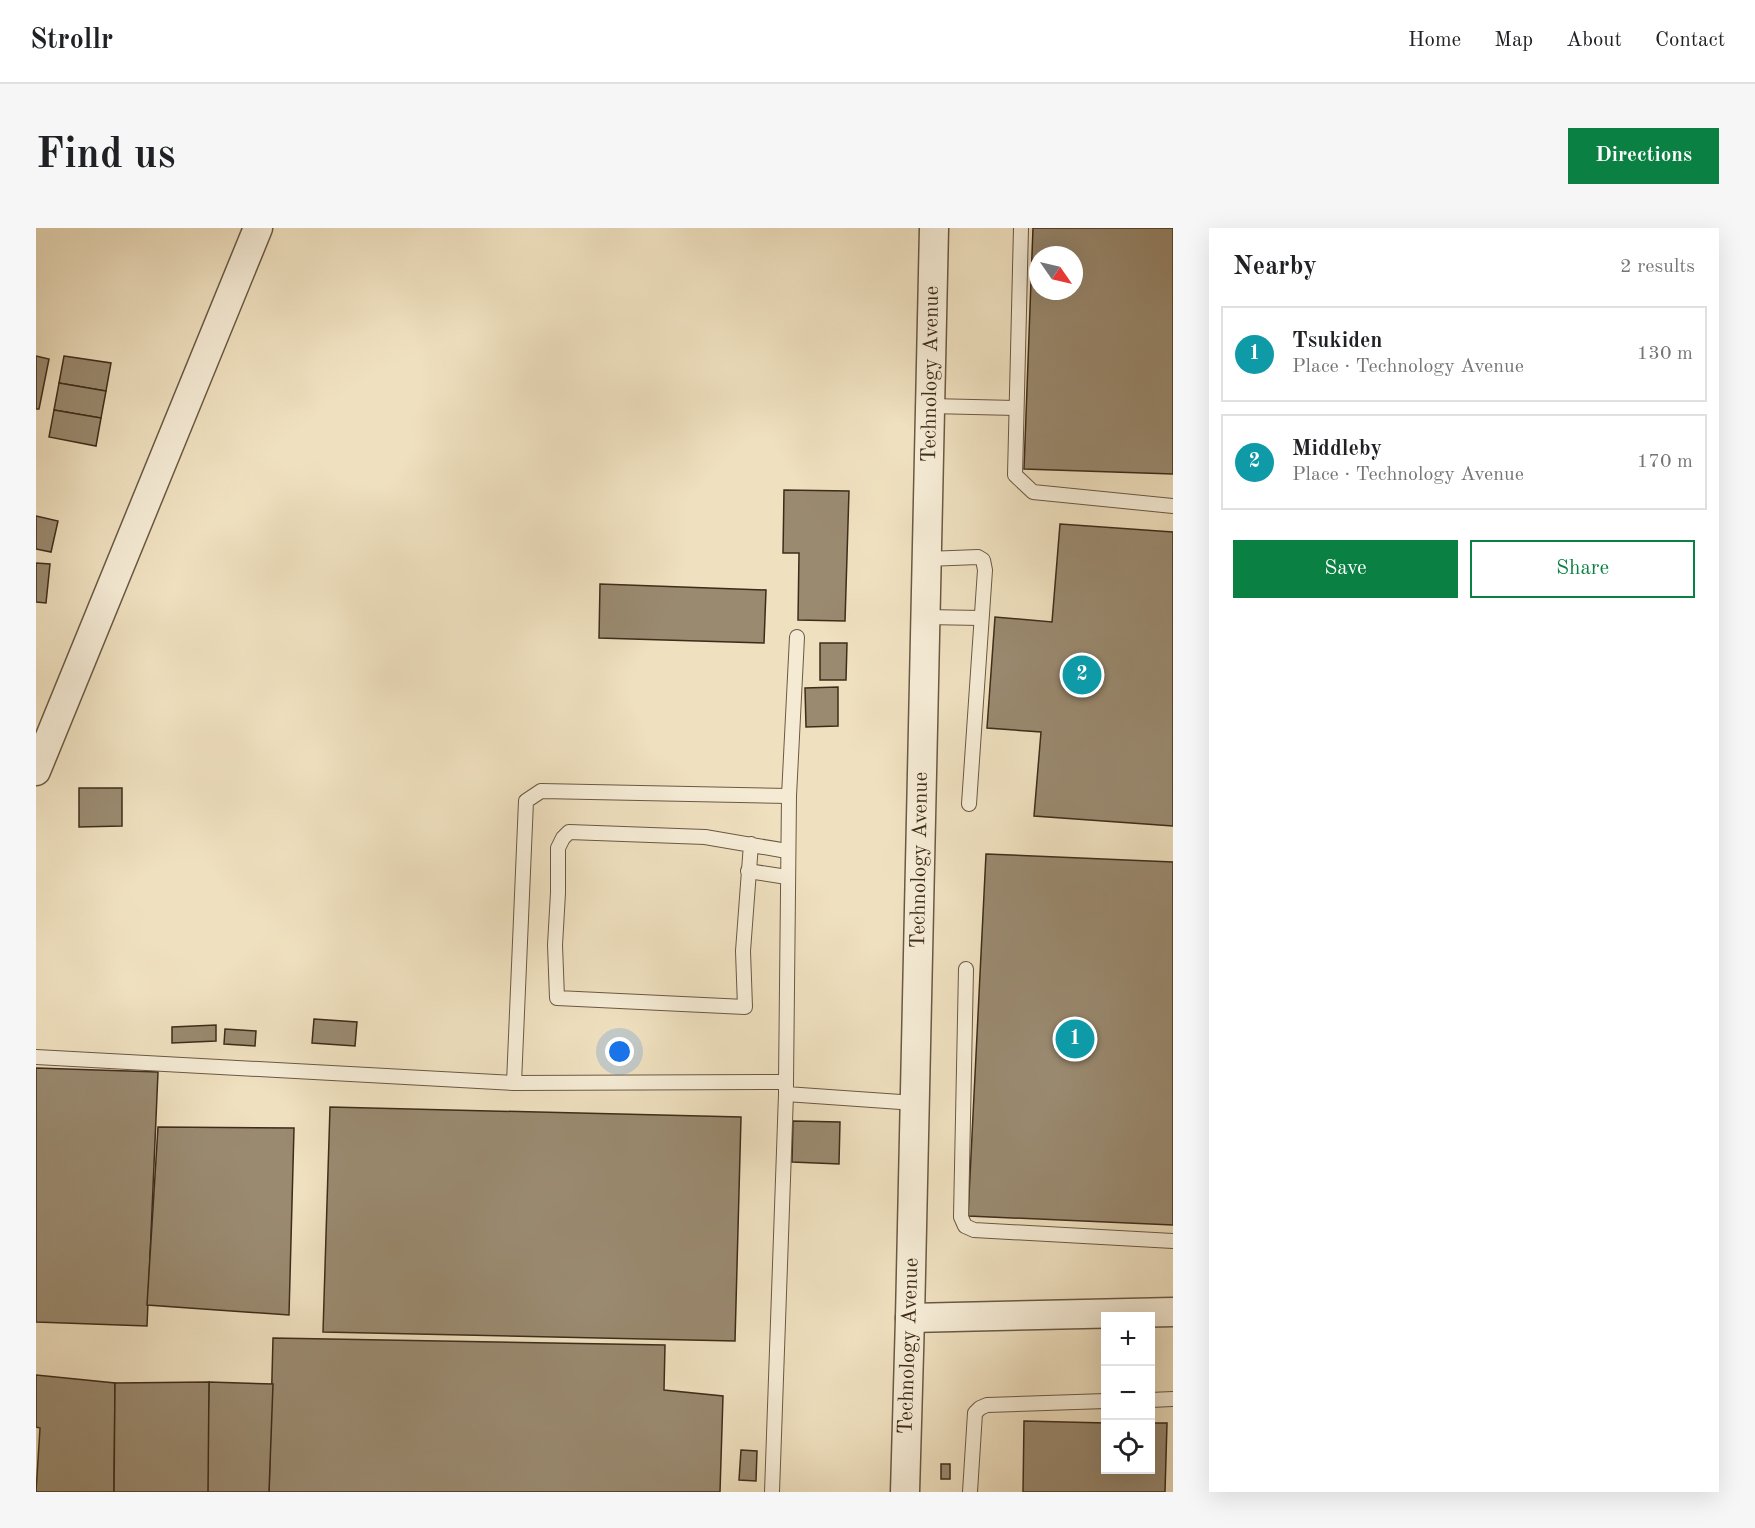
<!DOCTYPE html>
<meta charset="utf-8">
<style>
body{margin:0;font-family:"Old Standard TT",serif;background:#f6f6f6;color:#202124}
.controls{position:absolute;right:18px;bottom:18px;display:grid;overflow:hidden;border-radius:0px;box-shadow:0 6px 24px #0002}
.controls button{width:54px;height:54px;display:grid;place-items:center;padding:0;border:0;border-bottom:2px solid #e0e0e0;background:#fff;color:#202124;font:30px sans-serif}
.compass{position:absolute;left:993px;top:18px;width:54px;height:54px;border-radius:50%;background:#fff;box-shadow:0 6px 24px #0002;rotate:124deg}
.you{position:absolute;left:584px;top:824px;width:21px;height:21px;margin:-15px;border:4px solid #fff;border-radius:50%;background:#1a73e8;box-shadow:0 0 0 9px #1a73e833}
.badge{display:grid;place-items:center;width:39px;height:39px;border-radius:50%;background:#0b8043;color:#fff;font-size:20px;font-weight:700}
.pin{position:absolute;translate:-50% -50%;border:3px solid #fff;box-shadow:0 2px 6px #0006}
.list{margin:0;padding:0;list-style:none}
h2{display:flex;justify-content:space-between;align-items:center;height:78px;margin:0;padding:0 24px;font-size:26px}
h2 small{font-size:20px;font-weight:400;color:#757577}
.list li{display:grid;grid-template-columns:39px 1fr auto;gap:18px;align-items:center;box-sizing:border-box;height:96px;margin:0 12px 12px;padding:0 12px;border:2px solid #e0e0e0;border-radius:0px}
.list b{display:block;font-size:22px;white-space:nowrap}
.list p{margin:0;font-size:20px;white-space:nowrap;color:#757577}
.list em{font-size:20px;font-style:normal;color:#757577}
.actions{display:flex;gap:12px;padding:18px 24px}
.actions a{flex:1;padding:14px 0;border:2px solid #0b8043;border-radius:0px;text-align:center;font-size:21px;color:#0b8043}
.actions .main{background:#0b8043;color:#fff}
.icon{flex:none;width:33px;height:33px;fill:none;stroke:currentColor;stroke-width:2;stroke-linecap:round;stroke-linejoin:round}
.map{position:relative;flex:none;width:1137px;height:1264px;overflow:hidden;border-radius:0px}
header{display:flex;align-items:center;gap:36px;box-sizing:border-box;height:84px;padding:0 30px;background:#fff;border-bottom:2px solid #e0e0e0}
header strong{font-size:28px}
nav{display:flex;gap:33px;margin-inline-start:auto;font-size:21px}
.intro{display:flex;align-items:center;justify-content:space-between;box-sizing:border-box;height:144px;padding:0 36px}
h1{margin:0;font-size:42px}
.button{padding:15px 27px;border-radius:0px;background:#0b8043;color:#fff;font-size:21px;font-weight:700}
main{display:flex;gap:36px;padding:0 36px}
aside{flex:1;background:#fff;border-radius:0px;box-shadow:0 6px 24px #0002}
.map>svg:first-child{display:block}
</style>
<header>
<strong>Strollr</strong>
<nav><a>Home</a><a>Map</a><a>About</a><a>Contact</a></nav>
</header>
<div class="intro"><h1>Find us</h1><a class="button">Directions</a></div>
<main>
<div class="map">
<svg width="1137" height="1264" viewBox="0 0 1137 1264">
<rect width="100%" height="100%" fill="#efe0bf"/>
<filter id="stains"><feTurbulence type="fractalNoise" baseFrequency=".00333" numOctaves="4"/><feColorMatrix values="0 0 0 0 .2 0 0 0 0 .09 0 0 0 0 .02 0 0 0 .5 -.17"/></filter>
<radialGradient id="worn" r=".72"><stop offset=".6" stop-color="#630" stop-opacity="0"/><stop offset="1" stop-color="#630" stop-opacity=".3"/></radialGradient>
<g fill="#9a8a70" stroke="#3e2c1a" stroke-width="1.5" fill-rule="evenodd">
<path d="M997,0h140v246l-149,-5zM1002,27h36v36h-36z"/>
<polygon points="0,128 13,131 3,181 0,181"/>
<polygon points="28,128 75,135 70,163 23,155"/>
<polygon points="23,155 70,163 65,190 18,182"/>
<polygon points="18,182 65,190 60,218 13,209"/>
<polygon points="748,262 813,263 809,393 762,392 763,325 747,325"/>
<polygon points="0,288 22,293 15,324 0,321"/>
<polygon points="1024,296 1137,304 1137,598 998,588 1005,504 951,500 959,389 1016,394"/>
<polygon points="0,335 14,336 10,375 0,374"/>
<polygon points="564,356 730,362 728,415 563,410"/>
<polygon points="784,415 811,415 810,452 784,452"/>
<polygon points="802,459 802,498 770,499 769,460"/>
<polygon points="43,560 86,560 86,598 43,599"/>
<polygon points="950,626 1137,634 1137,997 932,988"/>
<polygon points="278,791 321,794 319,818 276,815"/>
<polygon points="180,797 180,813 136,815 136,799"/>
<polygon points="189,801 220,803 219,818 188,816"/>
<polygon points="0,840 122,844 111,1098 0,1094"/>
<polygon points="294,879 705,889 699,1113 287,1104"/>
<polygon points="757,893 804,894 803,936 756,934"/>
<polygon points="122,899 258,900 253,1087 111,1077"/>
<polygon points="237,1110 629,1117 628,1162 687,1168 684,1264 233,1264"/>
<polygon points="0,1147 79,1155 78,1264 0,1264 4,1200 0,1199"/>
<polygon points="173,1154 237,1156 233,1264 170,1264"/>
<polygon points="173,1154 172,1264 78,1264 79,1155"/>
<polygon points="988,1193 1070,1195 1070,1242 1114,1242 1114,1195 1131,1195 1129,1264 987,1264"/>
<polygon points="705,1222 721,1223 720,1253 703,1252"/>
<rect x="905" y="1236" width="9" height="15"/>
</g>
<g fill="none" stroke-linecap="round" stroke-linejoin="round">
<g stroke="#6a5943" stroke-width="16">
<g id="service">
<polyline points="985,0 979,247 997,264 1137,278"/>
<polyline points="894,178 980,180"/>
<polyline points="891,331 942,329 947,332 949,342 933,576"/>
<polyline points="890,389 945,390"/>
<polyline points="715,616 707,723 709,779 521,770 519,717 522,665 522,620 527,610 533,604 669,609 751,623"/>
<polyline points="712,643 751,649"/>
<polyline points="930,741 925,989 929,998 938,1002 1137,1013"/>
<polyline points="0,829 478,855 750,854 750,866 879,875"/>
<polyline points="750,854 753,568 761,409"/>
<polyline points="478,855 490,573 505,563 753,568"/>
<polyline points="1114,1172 1137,1171"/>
<polyline points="736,1264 750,866"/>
<polyline points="934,1264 939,1185 944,1180 951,1177 1070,1173"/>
</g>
</g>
<g stroke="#6a5943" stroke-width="31">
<g id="minor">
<polyline points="0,543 222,0"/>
<polyline points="874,1090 1137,1084"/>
<polyline points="869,1264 874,1090 898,0"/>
</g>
</g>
<use href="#service" stroke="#f5ebd5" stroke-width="14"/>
<use href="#minor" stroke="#f5ebd5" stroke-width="28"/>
</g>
<g text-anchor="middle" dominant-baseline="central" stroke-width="4.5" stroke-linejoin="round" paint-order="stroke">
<g font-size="21" fill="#3e2c1a" stroke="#f5ebd5">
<text transform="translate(895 146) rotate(-89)">Technology Avenue</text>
<text transform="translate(884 632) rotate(-89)">Technology Avenue</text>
<text transform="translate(873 1118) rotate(-88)">Technology Avenue</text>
</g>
</g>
<rect width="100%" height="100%" filter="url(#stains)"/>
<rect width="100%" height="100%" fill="url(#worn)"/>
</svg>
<div class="controls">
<button>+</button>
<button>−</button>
<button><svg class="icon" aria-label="locate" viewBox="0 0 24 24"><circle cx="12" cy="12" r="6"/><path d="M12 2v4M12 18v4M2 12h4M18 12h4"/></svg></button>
</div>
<svg class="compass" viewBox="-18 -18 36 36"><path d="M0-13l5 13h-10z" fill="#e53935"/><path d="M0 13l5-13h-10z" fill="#757577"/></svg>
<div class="you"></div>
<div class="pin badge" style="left:1039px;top:811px;background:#0f9aa8">1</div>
<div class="pin badge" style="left:1046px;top:447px;background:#0f9aa8">2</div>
</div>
<aside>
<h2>Nearby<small>2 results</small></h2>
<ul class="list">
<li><span class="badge" style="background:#0f9aa8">1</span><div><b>Tsukiden</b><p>Place · Technology Avenue</p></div><em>130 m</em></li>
<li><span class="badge" style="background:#0f9aa8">2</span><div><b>Middleby</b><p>Place · Technology Avenue</p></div><em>170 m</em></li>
</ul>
<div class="actions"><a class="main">Save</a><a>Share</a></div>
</aside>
</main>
